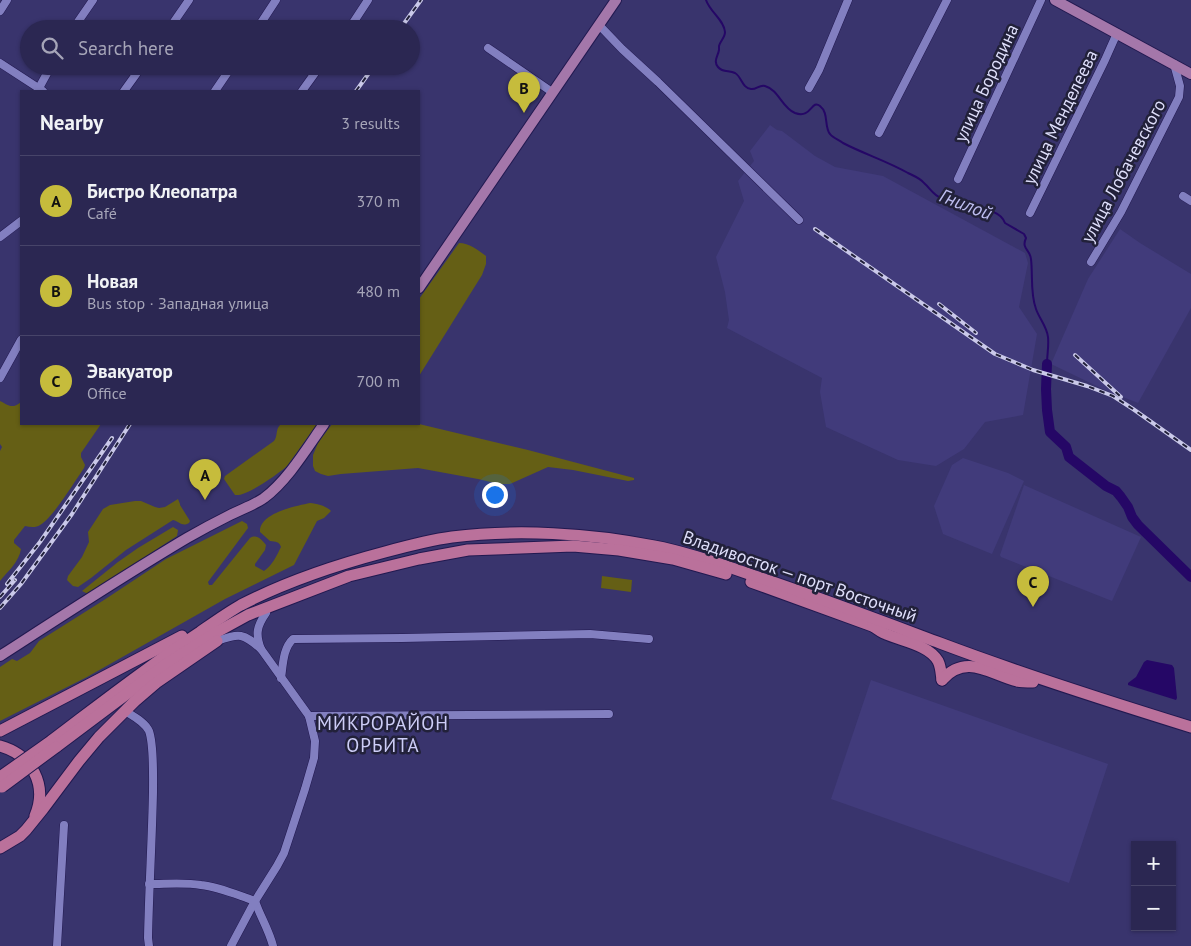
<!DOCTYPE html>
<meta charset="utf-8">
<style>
body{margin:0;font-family:"PT Sans",sans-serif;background:#332f59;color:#f1f3f6}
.controls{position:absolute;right:15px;bottom:15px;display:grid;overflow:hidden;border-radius:0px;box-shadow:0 1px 4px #0004}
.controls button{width:45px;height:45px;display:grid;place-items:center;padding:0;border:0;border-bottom:1px solid #474469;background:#2b2752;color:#f1f3f6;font:25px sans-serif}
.you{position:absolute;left:494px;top:494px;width:18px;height:18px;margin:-12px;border:4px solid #fff;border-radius:50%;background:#1a73e8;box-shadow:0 0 0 8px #1a73e833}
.badge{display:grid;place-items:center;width:32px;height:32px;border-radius:50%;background:#c6bc3c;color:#111;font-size:16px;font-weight:700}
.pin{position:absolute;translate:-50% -41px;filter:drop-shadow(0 1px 2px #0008)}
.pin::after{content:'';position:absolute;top:26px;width:18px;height:15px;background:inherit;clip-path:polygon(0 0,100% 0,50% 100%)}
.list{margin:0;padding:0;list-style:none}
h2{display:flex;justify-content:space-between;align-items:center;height:65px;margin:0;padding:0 20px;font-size:21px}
h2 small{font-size:16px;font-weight:400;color:#a6a5b8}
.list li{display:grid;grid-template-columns:32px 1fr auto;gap:15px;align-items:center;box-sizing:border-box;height:90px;padding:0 20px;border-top:1px solid #474469}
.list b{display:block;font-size:19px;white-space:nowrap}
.list p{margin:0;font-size:16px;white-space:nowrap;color:#a6a5b8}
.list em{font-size:16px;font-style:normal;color:#a6a5b8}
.icon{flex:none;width:28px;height:28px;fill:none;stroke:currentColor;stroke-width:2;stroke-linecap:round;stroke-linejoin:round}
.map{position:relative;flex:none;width:1191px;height:946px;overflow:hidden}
.search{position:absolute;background:#2b2752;box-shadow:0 1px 4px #0004;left:20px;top:20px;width:400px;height:55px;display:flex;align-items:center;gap:12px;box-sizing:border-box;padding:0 18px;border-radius:28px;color:#a6a5b8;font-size:19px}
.panel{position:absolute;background:#2b2752;box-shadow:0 1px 4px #0004;left:20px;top:90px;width:400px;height:335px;border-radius:0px}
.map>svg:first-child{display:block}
</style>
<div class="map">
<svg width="1191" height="946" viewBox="0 0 1191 946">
<rect width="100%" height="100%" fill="#39346d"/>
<g fill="#413b7b">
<polygon points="770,125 777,130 782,131 815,156 835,167 883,176 1025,253 1028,263 1019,307 1037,334 1023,415 985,422 964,449 936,466 898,460 826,427 820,392 822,378 727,328 729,320 725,292 716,257 744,201 738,181 754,161 750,151"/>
<polygon points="1120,229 1140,243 1191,274 1191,308 1138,403 1105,390 1051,364 1088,279"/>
<polygon points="963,458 1008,473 1024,481 992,554 943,534 934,506 952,465"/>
<polygon points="1024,485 1141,537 1112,601 1001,557 1000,555"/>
<polygon points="871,680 1108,764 1069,883 831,799"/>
</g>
<g fill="#655f15">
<path d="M459,243c10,0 19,7 27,13v8l-4,11 -63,101v-77z"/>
<path d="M0,401c10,5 12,8 21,1v22h80l-20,29v4l4,8 -1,3c-9,13 -32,51 -44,57 -4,3 -10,2 -15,1l-11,14v3l7,6c-2,13 -13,22 -21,32v-130l2,-4 -2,-3z"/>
<path d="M281,424h36l-30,42c-9,8 -41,31 -52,29l-11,-16 1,-3 49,-35c4,-5 1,-12 7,-17z"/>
<polygon points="332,424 419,424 528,450 634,478 634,480 628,481 573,470 548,467 510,484 499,484 478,479 418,468 341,474 328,476 321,474 315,471 313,466 313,455 318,443"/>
<path d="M178,499l2,5v1l10,16 -1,2c-7,4 -9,-1 -16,-3l-47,30 -35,28 -13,9 -5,-1 -6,-6 1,-4 14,-19 7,-15 -1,-10 15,-23 7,-4 25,-4h6l14,6 4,1 6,-1z"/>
<path d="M310,503c7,1 15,2 21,8l-7,7 -7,3 -23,44 -69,34 -138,78 -87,44v-54l12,-8 5,2 13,-8 9,-12 65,-41 62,-41 76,-38 5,3 1,4 -40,54 1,3h3l38,-47c7,-4 11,1 16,7l-1,5 -10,14v2l9,5c8,-5 13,-16 17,-24 -2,-6 -5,-5 -11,-6l-10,-9c-1,-19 36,-26 50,-29z"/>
<polygon points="173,527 178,530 177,536 88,594 82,591 118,562 138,548"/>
<polygon points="602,576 632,580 631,592 601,588"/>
</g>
<polygon fill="#250766" points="1147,660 1172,665 1174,668 1177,698 1176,700 1128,685 1128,683 1136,677 1144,662"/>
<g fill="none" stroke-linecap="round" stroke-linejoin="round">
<path stroke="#250766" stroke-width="2" d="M706,0c4,12 18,20 19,32 0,6 -5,9 -6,14 0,1 0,2 0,4 -1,6 -6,11 -1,17 5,6 11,3 17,6 7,4 7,15 16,16 5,1 9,-5 14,-3 14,4 17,22 30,27 17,6 16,-14 25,-7 9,7 4,21 10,28 3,4 9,6 13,9 21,11 44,18 65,30 6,3 12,5 16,10 6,5 9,12 17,15 7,3 14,6 21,8 15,4 37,1 43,17l19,11 2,4c-5,11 4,11 5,21 2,16 -1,34 5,50 3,9 11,18 12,28 1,9 -1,18 -1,27"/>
<polyline stroke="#250766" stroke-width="10" points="1047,364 1046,389 1047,410 1050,432 1066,447 1069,457 1106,486 1116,491 1121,497 1128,507 1132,517 1138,525 1191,577"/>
<g stroke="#221950" stroke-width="9">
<g id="minor">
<polyline points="0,11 7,0"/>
<polyline points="599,25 622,49 658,82 799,220"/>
<polyline points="73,29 93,0"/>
<polyline points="169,29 189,0"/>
<polyline points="257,29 276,0"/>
<polyline points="349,29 368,0"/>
<polyline points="488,48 552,92"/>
<polyline points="0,63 43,91"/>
<polyline points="39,88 51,66"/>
<polyline points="809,88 819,70 848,0"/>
<polyline points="124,91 142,66"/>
<polyline points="215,91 232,66"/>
<polyline points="302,91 320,66"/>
<polyline points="879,133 947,0"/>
<polyline points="958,179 1041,0"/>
<polyline points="1183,196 1191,201"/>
<polyline points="1030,213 1105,60 1117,33"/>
<polyline points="0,237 21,221"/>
<polyline points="1091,262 1121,212 1179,97 1180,86 1174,64"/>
<polyline points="0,378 21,340"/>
<path d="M217,641c23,-8 26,-8 44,8 -6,-15 -4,-23 5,-36"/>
<path d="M281,678c2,-13 2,-30 12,-39l109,-1 188,-4 59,5"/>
<path d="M125,711c8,5 20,11 24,20 5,14 4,44 4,61 -1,48 -4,97 -5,146l1,8"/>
<polyline points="309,716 609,714"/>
<path d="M149,884c17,0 35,-2 52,1 19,2 36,10 54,16 5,15 14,29 18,45"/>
<polyline points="57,946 64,825"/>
<polyline points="231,946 255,901 277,866 284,853 305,789 314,758 315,741 309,716 261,649"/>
</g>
</g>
<g stroke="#221950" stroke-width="12">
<g id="major">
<polyline points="1055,0 1191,74"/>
<polyline points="419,288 616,0"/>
<path d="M0,656c62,-40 123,-80 187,-118 14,-8 29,-16 43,-23 12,-6 24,-10 34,-17 24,-18 43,-50 60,-74"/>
</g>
</g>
<g stroke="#221950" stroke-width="13">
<g id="highway">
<polyline points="751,582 875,627"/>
<path d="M873,626c4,3 8,6 13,8 16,7 43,11 52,27 3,6 3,12 4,19"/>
<path d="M942,680c24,-27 48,-6 75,1 5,1 11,1 16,1"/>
<polyline points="0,731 182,636"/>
<path d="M51,741c49,-37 97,-75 149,-109 13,-9 27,-19 41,-27 46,-24 95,-40 144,-53 22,-6 44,-12 67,-15 64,-8 138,-4 202,9 32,6 64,17 95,28 64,21 127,45 191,69 82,31 167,58 251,84"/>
<path d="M0,746c32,9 48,39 35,70"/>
<polyline points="56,747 168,663 217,632 248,615 349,576 419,559 468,550 573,546 619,550 673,559 726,574"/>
<polyline points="0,848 20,836 26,830 43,809 79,761 99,737 135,701 156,683 217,641"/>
</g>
</g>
<use href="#minor" stroke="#827fc0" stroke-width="8"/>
<use href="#major" stroke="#a477aa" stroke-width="10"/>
<use href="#highway" stroke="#ba719b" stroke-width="11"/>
<g stroke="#cac9e9" stroke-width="4">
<g id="rail">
<polyline points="400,29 421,0"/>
<polyline points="356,91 374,66"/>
<polyline points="815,229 995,354 1033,370 1087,386 1113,396 1133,409 1191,450"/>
<polyline points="939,304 976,333"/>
<polyline points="1075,355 1121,397"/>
<polyline points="7,584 40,542 112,438"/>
<polyline points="0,597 15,580"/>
<polyline points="0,608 21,584 72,514 130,424"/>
</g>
</g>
<use href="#rail" stroke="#22213a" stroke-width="2" stroke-dasharray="5.5" stroke-linecap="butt"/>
<g stroke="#221950" stroke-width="13" stroke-linecap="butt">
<g id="highway-bridge">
<polyline points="0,777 51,741"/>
<polyline points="2,787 56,747"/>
</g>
</g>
<use href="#highway-bridge" stroke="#ba719b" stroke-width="11"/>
</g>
<g text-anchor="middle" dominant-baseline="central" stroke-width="5" stroke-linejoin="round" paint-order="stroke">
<g font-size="18" fill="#dedefa" stroke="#22213a">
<text transform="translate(986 83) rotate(-65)">улица Бородина</text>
<text transform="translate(1060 117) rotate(-64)">улица Менделеева</text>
<text transform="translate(1123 171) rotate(-62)">улица Лобачевского</text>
<text transform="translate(800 576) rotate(19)">Владивосток — порт Восточный</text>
</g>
<g font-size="19" font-style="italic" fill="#bebef0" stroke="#22213a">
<text transform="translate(966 204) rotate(21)">Гнилой</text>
</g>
<g font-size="19" letter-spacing="1" fill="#cdcdf7" stroke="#22213a">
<text x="383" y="723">МИКРОРАЙОН<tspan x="383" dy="22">ОРБИТА</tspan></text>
</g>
</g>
</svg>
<div class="controls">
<button>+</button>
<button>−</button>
</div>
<div class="you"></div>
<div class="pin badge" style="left:205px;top:500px">A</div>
<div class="pin badge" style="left:524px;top:113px">B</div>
<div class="pin badge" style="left:1033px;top:607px">C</div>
<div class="search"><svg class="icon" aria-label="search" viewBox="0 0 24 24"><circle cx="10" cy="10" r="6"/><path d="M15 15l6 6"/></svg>Search here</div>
<section class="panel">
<h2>Nearby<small>3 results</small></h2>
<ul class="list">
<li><span class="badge">A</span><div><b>Бистро Клеопатра</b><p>Café</p></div><em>370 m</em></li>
<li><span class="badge">B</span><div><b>Новая</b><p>Bus stop · Западная улица</p></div><em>480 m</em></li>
<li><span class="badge">C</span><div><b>Эвакуатор</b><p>Office</p></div><em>700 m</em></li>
</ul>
</section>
</div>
